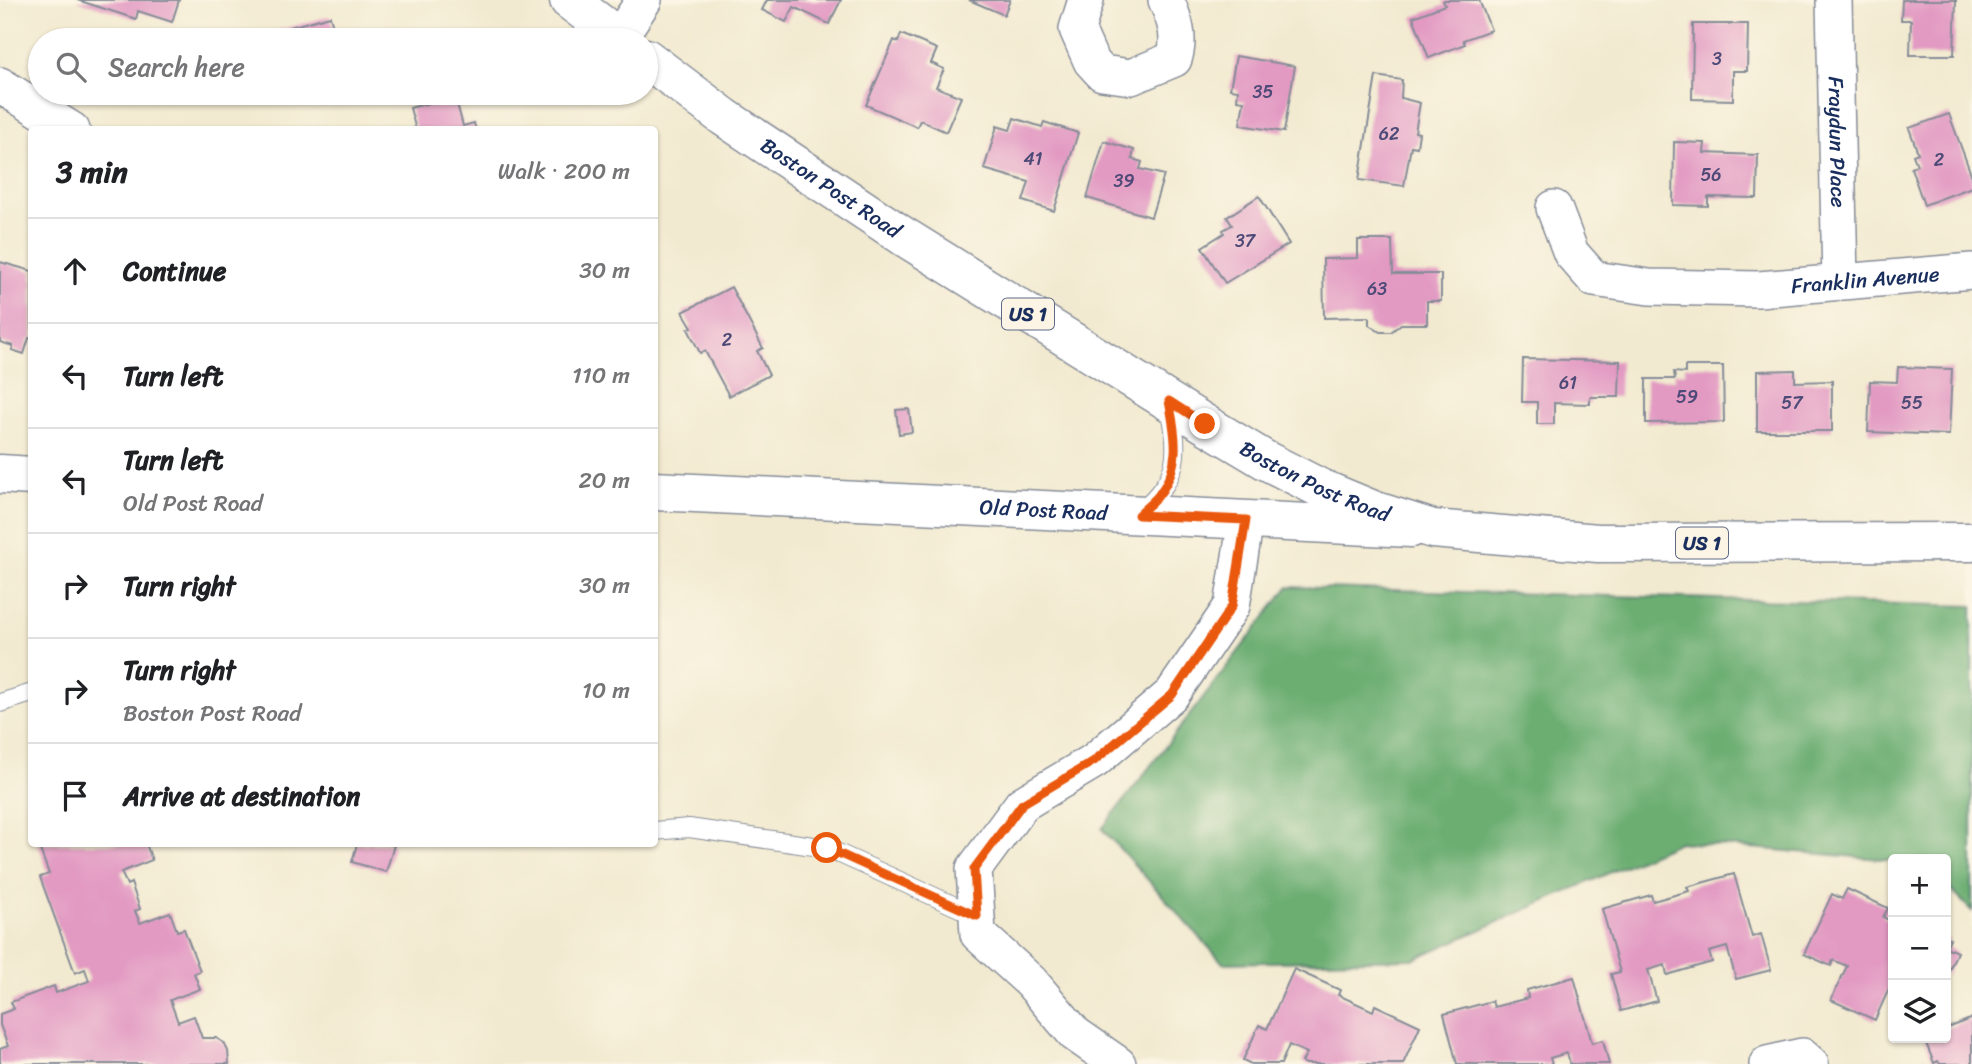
<!DOCTYPE html>
<meta charset="utf-8">
<style>
body{margin:0;font-family:Sriracha,sans-serif;background:#f6f6f6;color:#202124}
.controls{position:absolute;right:21px;bottom:21px;display:grid;overflow:hidden;border-radius:7px;box-shadow:0 2px 5px #0004}
.controls button{width:63px;height:63px;display:grid;place-items:center;padding:0;border:0;border-bottom:2px solid #e0e0e0;background:#fff;color:#202124;font:35px sans-serif}
.stop{position:absolute;width:21px;height:21px;margin:-16px;border:5px solid #ea580c;border-radius:50%;background:#fff}
.stop.end{background:#ea580c;border-color:#fff;box-shadow:0 2px 7px #0008}
.list{margin:0;padding:0;list-style:none}
h2{display:flex;justify-content:space-between;align-items:center;height:91px;margin:0;padding:0 28px;font-size:30px}
h2 small{font-size:23px;font-weight:400;color:#757577}
.list li{display:grid;grid-template-columns:46px 1fr auto;gap:21px;align-items:center;box-sizing:border-box;height:105px;padding:0 28px;border-top:2px solid #e0e0e0}
.list b{display:block;font-size:26px;white-space:nowrap}
.list p{margin:0;font-size:23px;white-space:nowrap;color:#757577}
.list em{font-size:23px;font-style:normal;color:#757577}
.icon{flex:none;width:38px;height:38px;fill:none;stroke:currentColor;stroke-width:2;stroke-linecap:round;stroke-linejoin:round}
.map{position:relative;flex:none;width:1972px;height:1064px;overflow:hidden}
.search{position:absolute;background:#fff;box-shadow:0 2px 5px #0004;left:28px;top:28px;width:630px;height:77px;display:flex;align-items:center;gap:18px;box-sizing:border-box;padding:0 24px;border-radius:38px;color:#757577;font-size:26px}
.panel{position:absolute;background:#fff;box-shadow:0 2px 5px #0004;left:28px;top:126px;width:630px;height:721px;border-radius:7px}
.map>svg:first-child{display:block}
</style>
<div class="map">
<svg width="1972" height="1064" viewBox="0 0 1972 1064">
<rect width="100%" height="100%" fill="#fcf5e5"/>
<filter id="ink" filterUnits="userSpaceOnUse"><feTurbulence type="fractalNoise" baseFrequency=".0143" numOctaves="2"/><feDisplacementMap in="SourceGraphic" scale="14" xChannelSelector="R" yChannelSelector="G"/><feConvolveMatrix kernelMatrix="1 2 1 2 8 2 1 2 1" color-interpolation-filters="sRGB"/></filter>
<filter id="wash" filterUnits="userSpaceOnUse"><feTurbulence type="fractalNoise" baseFrequency=".00686" numOctaves="4" result="noise"/><feDisplacementMap in="SourceGraphic" scale="28" xChannelSelector="R" yChannelSelector="G"/><feGaussianBlur stdDeviation="1.57" result="paint"/><feColorMatrix in="noise" values="0 0 0 0 0 0 0 0 0 0 0 0 0 0 0 0 0 1.4 0 .05"/><feComposite in="paint" operator="in"/></filter>
<g filter="url(#wash)">
<rect width="100%" height="100%" fill="#f2ead0"/>
<polygon fill="#6cae72" stroke="#446e68" stroke-width="2" points="1288,587 1972,606 1972,911 1946,885 1946,859 1893,860 1679,842 1414,959 1223,963 1102,829"/>
<g id="blocks">
<g fill="#e299c2">
<polygon points="77,0 179,0 172,22 138,11 136,19"/>
<polygon points="767,0 841,0 829,24 794,7 786,22 762,10"/>
<polygon points="969,0 1010,0 1004,15"/>
<polygon points="1445,0 1479,0 1491,30 1463,40 1465,44 1429,58 1413,17 1445,5 1443,1"/>
<polygon points="1902,0 1956,0 1954,55 1910,55 1911,20 1901,20"/>
<polygon points="330,16 337,40 262,40 261,35"/>
<polygon points="1693,24 1748,24 1747,71 1733,71 1733,100 1692,99"/>
<polygon points="901,34 937,49 931,63 944,69 936,87 961,97 946,132 920,120 917,127 866,105 894,40 898,42"/>
<polygon points="1236,56 1295,66 1284,132 1240,125 1244,101 1237,100 1238,90 1230,89"/>
<polygon points="1376,76 1402,80 1401,98 1420,103 1415,132 1419,133 1417,147 1411,146 1404,186 1359,180"/>
<polygon points="455,96 463,126 474,123 476,130 416,130 410,108"/>
<polygon points="1949,114 1972,177 1972,187 1924,205 1911,168 1917,165 1913,155 1918,153 1909,128"/>
<polygon points="1014,118 1042,127 1044,122 1078,133 1054,211 1023,201 1029,182 984,169 997,126 1010,130"/>
<polygon points="1104,141 1134,150 1132,159 1142,162 1140,169 1164,175 1151,217 1087,198"/>
<polygon points="1674,142 1705,143 1704,153 1758,155 1757,198 1708,197 1708,206 1673,205"/>
<polygon points="1259,196 1289,244 1225,283 1202,247 1224,233 1223,230 1232,225 1227,217"/>
<polygon points="1358,240 1392,240 1393,274 1441,274 1441,301 1427,301 1427,324 1401,324 1391,332 1380,332 1369,325 1369,317 1324,318 1323,259 1358,258"/>
<polygon points="0,262 32,271 32,339 29,338 24,354 12,350 13,346 0,342"/>
<polygon points="731,287 763,348 757,351 769,375 729,396 705,351 700,353 688,329 692,327 683,312"/>
<polygon points="1523,359 1620,361 1619,397 1590,397 1590,404 1554,403 1554,424 1537,424 1537,402 1522,402"/>
<polygon points="1685,366 1723,366 1724,422 1646,423 1646,379 1675,379 1674,372 1685,373"/>
<polygon points="1898,367 1952,369 1949,435 1868,432 1870,381 1897,382"/>
<polygon points="1795,370 1795,382 1832,381 1832,431 1757,431 1757,371"/>
<polygon points="909,409 912,432 899,434 896,410"/>
<polygon points="38,844 146,844 152,860 121,872 127,885 131,883 140,909 135,911 140,923 170,912 177,931 184,929 200,971 194,973 200,989 170,1000 178,1022 194,1016 202,1038 216,1038 224,1043 228,1051 229,1064 0,1064 0,1049 8,1046 0,1025 0,1014 14,1009 11,1002 54,986 56,993 89,981 85,969 75,973 40,877 49,874"/>
<polygon points="357,844 387,844 394,845 386,872 352,862"/>
<polygon points="1734,874 1752,937 1761,934 1771,970 1736,979 1727,947 1709,952 1712,962 1667,975 1665,965 1648,970 1657,1001 1621,1011 1611,974 1620,972 1602,909 1651,895 1653,901 1689,891 1687,887"/>
<polygon points="1847,889 1888,908 1883,917 1893,922 1893,987 1890,986 1875,1020 1831,1000 1847,966 1833,960 1831,966 1804,954 1832,894 1842,899"/>
<polygon points="1946,937 1950,939 1946,947 1957,952 1946,977"/>
<polygon points="1294,969 1340,990 1338,995 1373,1011 1375,1005 1420,1026 1403,1064 1306,1064 1302,1062 1307,1053 1289,1045 1281,1064 1251,1064 1243,1060 1259,1025 1267,1029"/>
<polygon points="1574,977 1592,1043 1603,1040 1609,1064 1570,1064 1567,1053 1550,1058 1552,1064 1457,1064 1444,1014 1492,1001 1494,1007 1528,998 1527,990"/>
<polygon points="1972,1018 1972,1064 1940,1064 1938,1061 1934,1063 1924,1038 1946,1038 1946,1029"/>
</g>
</g>
</g>
<g filter="url(#ink)">
<use href="#blocks" fill-opacity="0" stroke="#868c97" stroke-width="2"/>
<g fill="none" stroke-linecap="round" stroke-linejoin="round">
<g stroke="#868c97" stroke-width="20">
<g id="service">
<path d="M1141,511c40,-36 38,-56 29,-106"/>
<polyline points="0,703 32,693"/>
<polyline points="654,831 689,828 827,848 977,916"/>
</g>
</g>
<g stroke="#868c97" stroke-width="38">
<g id="minor">
<path d="M1086,0l-9,29 14,32 11,12 29,4 43,-18c7,-21 1,-39 -8,-59"/>
<path id="s1" d="M1834,0l6,282"/>
<polyline points="619,38 644,0"/>
<polyline points="0,85 72,130"/>
<path id="s2" d="M1554,208l17,45 23,26 55,8 110,2 213,-18"/>
<polyline points="1118,1064 1075,1034 1031,982 978,934 974,869 1022,804 1094,761 1172,694 1232,606 1246,520"/>
<polyline points="1767,1064 1802,1056 1811,1064"/>
</g>
</g>
<g stroke="#868c97" stroke-width="41">
<g id="tertiary">
<polyline points="0,474 32,476"/>
<path id="s3" d="M654,491l757,37"/>
</g>
</g>
<g stroke="#868c97" stroke-width="41">
<g id="primary">
<polyline points="569,0 622,40"/>
<path id="s4" d="M646,58l78,59 179,119 302,188 60,36 55,28 53,22 60,19 165,14 374,-1"/>
</g>
</g>
<use href="#service" stroke="#fff" stroke-width="18"/>
<use href="#minor" stroke="#fff" stroke-width="35"/>
<use href="#tertiary" stroke="#fff" stroke-width="38"/>
<use href="#primary" stroke="#fff" stroke-width="38"/>
</g>
</g>
<g fill="none" stroke-linecap="round" stroke-linejoin="round" filter="url(#ink)">
<path stroke="#ea580c" stroke-width="9" d="M827,848l150,68 -3,-47 48,-65 72,-43 78,-66 60,-89 14,-86 -108,-5c6,-6 14,-12 20,-19 24,-31 18,-59 11,-95l36,23"/>
</g>
<g text-anchor="middle" dominant-baseline="central" stroke-width="6" stroke-linejoin="round" paint-order="stroke">
<g font-size="18" fill="#4d4a77">
<text x="1717" y="59">3</text>
<text x="1263" y="92">35</text>
<text x="1389" y="134">62</text>
<text x="1033" y="159">41</text>
<text x="1939" y="160">2</text>
<text x="1711" y="175">56</text>
<text x="1124" y="181">39</text>
<text x="1245" y="241">37</text>
<text x="1377" y="289">63</text>
<text x="727" y="340">2</text>
<text x="1568" y="383">61</text>
<text x="1687" y="397">59</text>
<text x="1792" y="403">57</text>
<text x="1912" y="403">55</text>
</g>
<g fill="#fcf5e5" stroke="#5e6a86" stroke-width="2">
<rect x="1002" y="298.5" width="52" height="31" rx="5"/>
<rect x="1676" y="527.5" width="52" height="31" rx="5"/>
</g>
<g font-size="19" font-weight="bold" fill="#1b2f5e">
<text x="1028" y="314">US 1</text>
<text x="1702" y="543">US 1</text>
</g>
<g font-size="21" fill="#1b2f5e" stroke="#fcf5e5">
<text stroke="none"><textPath href="#s1" startOffset="142">Fraydun Place</textPath></text>
<text stroke="none"><textPath href="#s4" startOffset="226">Boston Post Road</textPath></text>
<text stroke="none"><textPath href="#s2" startOffset="355">Franklin Avenue</textPath></text>
<text stroke="none"><textPath href="#s4" startOffset="793">Boston Post Road</textPath></text>
<text stroke="none"><textPath href="#s3" startOffset="390">Old Post Road</textPath></text>
</g>
</g>
</svg>
<div class="controls">
<button>+</button>
<button>−</button>
<button><svg class="icon" aria-label="layers" viewBox="0 0 24 24"><path d="M12 4l9 5-9 5-9-5zM3 14l9 5 9-5"/></svg></button>
</div>
<div class="stop" style="left:827px;top:848px"></div>
<div class="stop end" style="left:1205px;top:424px"></div>
<div class="search"><svg class="icon" aria-label="search" viewBox="0 0 24 24"><circle cx="10" cy="10" r="6"/><path d="M15 15l6 6"/></svg>Search here</div>
<section class="panel">
<h2>3 min<small>Walk · 200 m</small></h2>
<ul class="list">
<li><svg class="icon" aria-label="ahead" viewBox="0 0 24 24"><path d="M12 20V5M6 11l6-6 6 6"/></svg><div><b>Continue</b></div><em>30 m</em></li>
<li><svg class="icon" aria-label="left" viewBox="0 0 24 24"><path d="M17 20v-9H6M10 6l-5 5 5 5"/></svg><div><b>Turn left</b></div><em>110 m</em></li>
<li><svg class="icon" aria-label="left" viewBox="0 0 24 24"><path d="M17 20v-9H6M10 6l-5 5 5 5"/></svg><div><b>Turn left</b><p>Old Post Road</p></div><em>20 m</em></li>
<li><svg class="icon" aria-label="right" viewBox="0 0 24 24"><path d="M7 20v-9h11M14 6l5 5-5 5"/></svg><div><b>Turn right</b></div><em>30 m</em></li>
<li><svg class="icon" aria-label="right" viewBox="0 0 24 24"><path d="M7 20v-9h11M14 6l5 5-5 5"/></svg><div><b>Turn right</b><p>Boston Post Road</p></div><em>10 m</em></li>
<li><svg class="icon" aria-label="arrive" viewBox="0 0 24 24"><path d="M6 21V4h12l-3 4 3 4H6"/></svg><div><b>Arrive at destination</b></div></li>
</ul>
</section>
</div>
